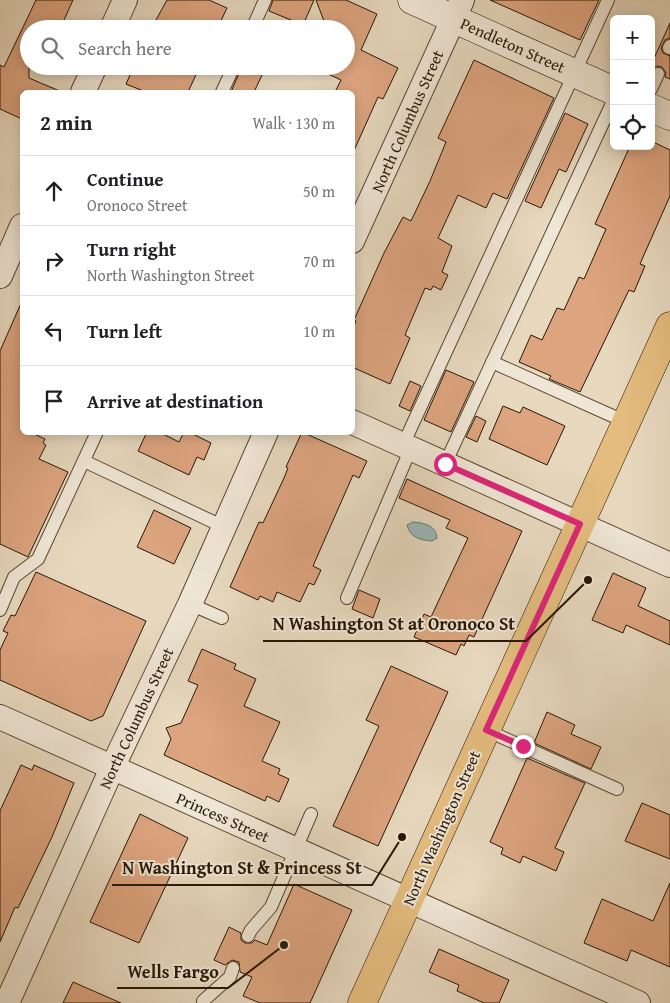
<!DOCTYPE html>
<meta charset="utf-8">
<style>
body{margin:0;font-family:"Gentium Book Plus",serif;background:#f2f2f2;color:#202124}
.controls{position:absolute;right:15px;top:15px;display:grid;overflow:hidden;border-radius:8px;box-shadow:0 2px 12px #0003}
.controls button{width:45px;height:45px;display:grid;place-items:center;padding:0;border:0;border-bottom:1px solid #e0e0e0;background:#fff;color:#202124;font:25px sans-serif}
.stop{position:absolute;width:15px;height:15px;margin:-11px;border:4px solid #db2777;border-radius:50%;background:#fff}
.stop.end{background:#db2777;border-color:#fff;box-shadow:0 1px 5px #0008}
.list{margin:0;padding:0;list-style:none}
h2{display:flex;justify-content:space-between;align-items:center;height:65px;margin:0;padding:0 20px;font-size:21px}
h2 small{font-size:16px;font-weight:400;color:#757577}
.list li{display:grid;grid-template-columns:32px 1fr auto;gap:15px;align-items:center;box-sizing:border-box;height:70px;padding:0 20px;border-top:1px solid #e0e0e0}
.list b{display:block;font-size:19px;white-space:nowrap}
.list p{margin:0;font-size:16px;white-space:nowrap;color:#757577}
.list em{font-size:16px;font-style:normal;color:#757577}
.icon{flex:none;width:28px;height:28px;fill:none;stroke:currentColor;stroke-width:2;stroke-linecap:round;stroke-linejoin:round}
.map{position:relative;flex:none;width:670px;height:1003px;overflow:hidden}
.search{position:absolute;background:#fff;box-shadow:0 2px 12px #0003;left:20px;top:20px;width:335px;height:55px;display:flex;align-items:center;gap:12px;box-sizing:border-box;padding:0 18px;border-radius:28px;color:#757577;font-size:19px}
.panel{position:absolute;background:#fff;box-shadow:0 2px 12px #0003;left:20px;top:90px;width:335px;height:345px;border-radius:8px}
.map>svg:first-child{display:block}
</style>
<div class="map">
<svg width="670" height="1003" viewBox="0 0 670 1003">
<rect width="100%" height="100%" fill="#e7d8be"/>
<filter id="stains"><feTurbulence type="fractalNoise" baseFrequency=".004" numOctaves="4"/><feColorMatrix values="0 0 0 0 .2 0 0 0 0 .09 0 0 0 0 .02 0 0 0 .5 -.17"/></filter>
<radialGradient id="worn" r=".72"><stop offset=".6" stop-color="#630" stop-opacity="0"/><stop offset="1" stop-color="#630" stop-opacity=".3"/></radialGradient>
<path fill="#9ab8ba" stroke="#6c7872" d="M413,522c11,1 23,3 24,16l-5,3c-11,-1 -22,-3 -25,-16z"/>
<g fill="#dca47f" stroke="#261705">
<polygon points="36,0 73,0 60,29 29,29 29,78 62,92 22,92 22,119 0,109 0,65 4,67"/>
<polygon points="167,0 209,0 227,8 217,29 151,29"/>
<polygon points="273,0 314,0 303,25 269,11"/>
<polygon points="316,0 346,0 377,14 361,50 398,68 383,99 378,97 352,155 352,92 335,92 341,80 311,66 346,66 346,29 327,29"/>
<polygon points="490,0 599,0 580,40"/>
<polygon points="670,23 670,38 665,40 661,48 663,53 670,56 670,79 665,77 666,73 662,67 657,66 651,70 651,65"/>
<polygon points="474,60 554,98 507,199 493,193 486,208 458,195 438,238 452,246 442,272 448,275 441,290 433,286 431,290 425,288 405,335 410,338 390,384 352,367 352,330 356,321 354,320 384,253 403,217 411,221 430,181 446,142 438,138"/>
<polygon points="134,66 200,66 188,92 146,92 126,84"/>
<polygon points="242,66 249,66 263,73 254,92 231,92"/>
<polygon points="565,113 588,124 566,172 559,169 541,208 525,201"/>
<polygon points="651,141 670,150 670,196 640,264 645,266 634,292 629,290 580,392 549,379 551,376 519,362 531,335 542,340 557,308 564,310 579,277 584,279 606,229 595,224 630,146 651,146"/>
<polygon points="22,301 22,432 30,432 45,439 43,443 46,445 39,459 68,472 28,557 0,544 0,351"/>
<polygon points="446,370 474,382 451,432 424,420"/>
<polygon points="410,381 421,386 410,411 399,406"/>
<polygon points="503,406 520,413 523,407 565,426 547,465 489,439"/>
<polygon points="476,416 486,421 477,442 466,437"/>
<polygon points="147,432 159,432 179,442 184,432 189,432 211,443 204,460 197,457 189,475 138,451"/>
<polygon points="302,432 367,461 359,478 353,475 313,566 321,570 314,585 309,583 300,602 277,592 273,602 260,596 258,600 230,587 259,522 263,523 284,478 288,468 286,467"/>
<polygon points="407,479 522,531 474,637 469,635 464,646 461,644 456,655 414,637 424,614 431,617 468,538 446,528 450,520 399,498"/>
<polygon points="154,510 191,528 174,564 137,547"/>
<polygon points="36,572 146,621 103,716 91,721 0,680 0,650 8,633 3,631 11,615 15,616"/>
<polygon points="613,573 646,588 638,606 670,621 670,645 626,625 623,633 592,620"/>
<polygon points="359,590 380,599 373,618 352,609"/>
<polygon points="202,649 236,664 234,669 256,679 244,706 280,722 262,761 280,769 278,774 289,779 279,802 267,796 265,801 164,755 171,739 166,728 181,723 198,685 188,681"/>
<polygon points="391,666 448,692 378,846 333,826 379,726 366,720"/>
<polygon points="547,712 575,725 571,734 601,747 591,769 534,743"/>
<polygon points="527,758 585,783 555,848 564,852 556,871 523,856 520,863 501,854 503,848 490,842"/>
<polygon points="21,765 32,770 34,765 74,783 52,837 18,908 15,907 0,942 0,811"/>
<polygon points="642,803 670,815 670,859 625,841"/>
<polygon points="140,814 188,838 139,943 90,922"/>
<polygon points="670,883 670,967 631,950 627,961 584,943 602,899 653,921"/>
<polygon points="294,884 352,910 310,1003 260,1003 243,996 252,977 240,972 239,962 232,960 225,965 214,960 229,927 241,933 241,940 245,943 252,943 255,940 267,945"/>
<polygon points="439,949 509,980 499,1003 484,1003 457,991 459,985 429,972"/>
<polygon points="73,982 121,1003 63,1003"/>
</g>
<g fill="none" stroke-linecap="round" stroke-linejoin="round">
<g stroke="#564733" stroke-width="14">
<g id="service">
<polyline points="252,29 265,0"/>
<polyline points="669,48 670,46"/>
<polyline points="651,89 658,74"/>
<polyline points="222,92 234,66"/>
<polyline points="492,362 626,422"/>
<polyline points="403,445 608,0"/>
<polyline points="84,461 224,527"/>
<polyline points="445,464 614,99"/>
<polyline points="347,598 411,448"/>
<polyline points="190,604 222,618"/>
<polyline points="0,610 14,577 38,559 97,432"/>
<polyline points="486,730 617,789"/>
<polyline points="248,936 251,930 271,907 311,814"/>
<polyline points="203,1001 230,977 233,968"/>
</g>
</g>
<g stroke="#564733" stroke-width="26">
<g id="minor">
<polyline points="112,29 125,0"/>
<polyline points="83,92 95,66"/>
<polyline points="352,241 462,0"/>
<polyline points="0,276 22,226"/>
<polyline points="352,422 670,565"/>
<polyline points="0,717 638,1003"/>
<polyline points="7,1003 113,766 190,604 266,432"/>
</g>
</g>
<g stroke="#261705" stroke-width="29">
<g id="secondary">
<polyline points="412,0 614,91"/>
<polyline points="651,108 670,116"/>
</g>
</g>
<g stroke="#261705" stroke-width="29">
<polyline id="primary" points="362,1003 670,326"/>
</g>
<use href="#service" stroke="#efe6d5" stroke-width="12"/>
<use href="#minor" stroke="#efe6d5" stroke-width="24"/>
<use href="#secondary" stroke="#efe6d5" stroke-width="28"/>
<use href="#primary" stroke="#e4bc7f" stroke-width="28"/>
</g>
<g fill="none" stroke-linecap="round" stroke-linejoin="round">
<polyline stroke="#db2777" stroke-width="6" points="445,464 580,524 486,730 523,746"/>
</g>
<g text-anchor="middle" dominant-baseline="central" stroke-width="4" stroke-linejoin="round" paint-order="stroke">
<g font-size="16" fill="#261705" stroke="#efe6d5">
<text transform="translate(513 45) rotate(24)">Pendleton Street</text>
<text transform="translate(407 121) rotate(-66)">North Columbus Street</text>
<text transform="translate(136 718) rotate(-65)">North Columbus Street</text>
<text transform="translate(223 817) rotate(24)">Princess Street</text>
<text transform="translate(441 828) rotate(-66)">North Washington Street</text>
</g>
</g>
<path fill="none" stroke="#261705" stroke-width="2" d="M588 580L526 641H263M402 837L372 885H112M284 945L228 988H117"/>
<g fill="#261705" stroke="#efe6d5" stroke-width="2">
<circle cx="588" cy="580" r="5"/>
<circle cx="402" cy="837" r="5"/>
<circle cx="284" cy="945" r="5"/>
</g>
<g font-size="18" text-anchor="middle" font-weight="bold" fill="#261705" stroke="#efe6d5" stroke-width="4" stroke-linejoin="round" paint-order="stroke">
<text x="394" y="630">N Washington St at Oronoco St</text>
<text x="242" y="874">N Washington St &amp; Princess St</text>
<text x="173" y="978">Wells Fargo</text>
</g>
<rect width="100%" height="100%" filter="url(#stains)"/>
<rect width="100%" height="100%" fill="url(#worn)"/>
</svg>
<div class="controls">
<button>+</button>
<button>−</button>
<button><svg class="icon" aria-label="locate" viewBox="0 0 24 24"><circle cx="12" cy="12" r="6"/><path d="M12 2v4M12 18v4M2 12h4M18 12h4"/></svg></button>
</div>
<div class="stop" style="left:445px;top:464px"></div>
<div class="stop end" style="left:523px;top:746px"></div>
<div class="search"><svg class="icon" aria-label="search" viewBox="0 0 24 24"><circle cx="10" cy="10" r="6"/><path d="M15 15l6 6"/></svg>Search here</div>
<section class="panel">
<h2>2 min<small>Walk · 130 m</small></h2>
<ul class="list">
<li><svg class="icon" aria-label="ahead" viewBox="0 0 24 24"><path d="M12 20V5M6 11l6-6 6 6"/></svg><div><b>Continue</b><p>Oronoco Street</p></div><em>50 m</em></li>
<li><svg class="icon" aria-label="right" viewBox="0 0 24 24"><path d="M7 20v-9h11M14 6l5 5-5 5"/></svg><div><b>Turn right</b><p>North Washington Street</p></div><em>70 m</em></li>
<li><svg class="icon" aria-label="left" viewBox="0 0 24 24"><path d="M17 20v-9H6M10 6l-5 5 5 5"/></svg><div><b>Turn left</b></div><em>10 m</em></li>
<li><svg class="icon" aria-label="arrive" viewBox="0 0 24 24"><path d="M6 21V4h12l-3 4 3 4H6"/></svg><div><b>Arrive at destination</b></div></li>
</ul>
</section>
</div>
